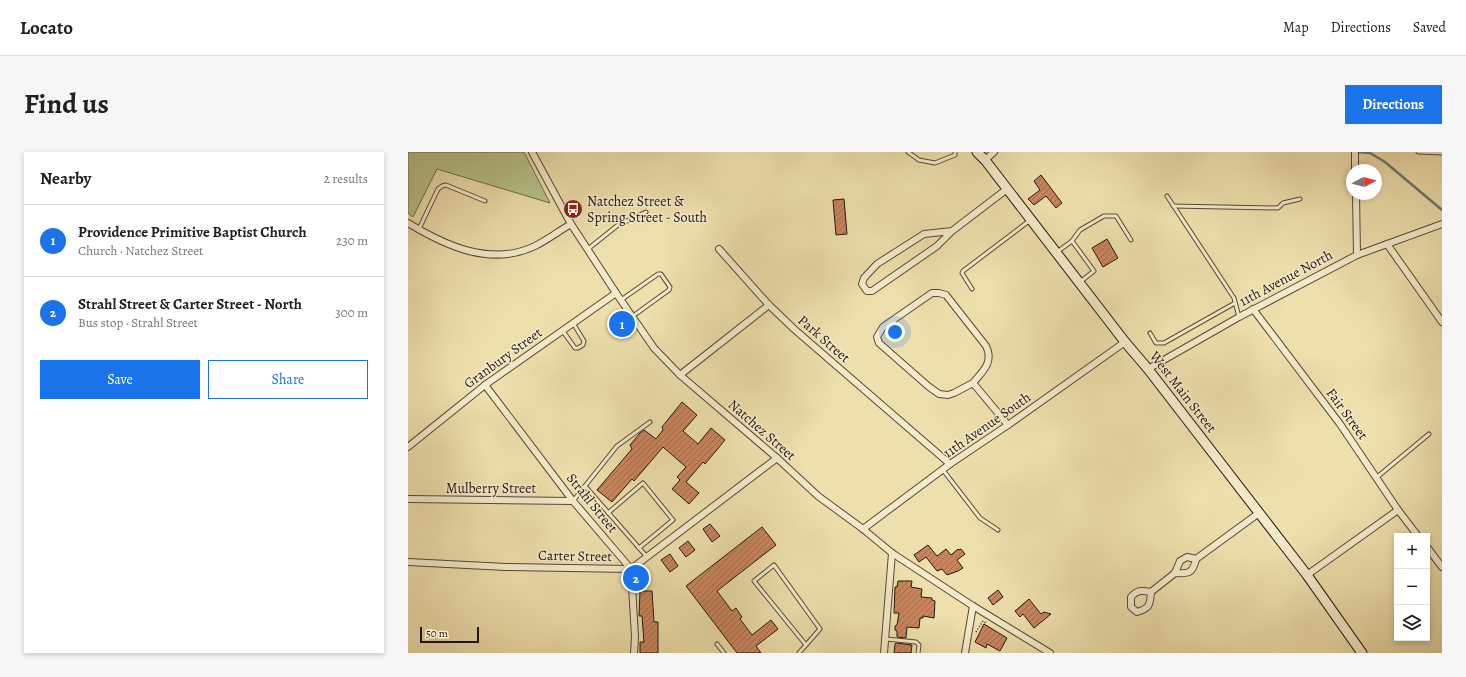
<!DOCTYPE html>
<meta charset="utf-8">
<style>
body{margin:0;font-family:Alegreya,serif;background:#f6f6f6;color:#202124}
.controls{position:absolute;right:12px;bottom:12px;display:grid;overflow:hidden;border-radius:0px;box-shadow:0 2px 6px #0003}
.controls button{width:36px;height:36px;display:grid;place-items:center;padding:0;border:0;border-bottom:1px solid #e0e0e0;background:#fff;color:#202124;font:20px sans-serif}
.compass{position:absolute;left:938px;top:12px;width:36px;height:36px;border-radius:50%;background:#fff;box-shadow:0 2px 6px #0003;rotate:83deg}
.scale{position:absolute;left:12px;bottom:10px;width:59px;box-sizing:border-box;padding-left:4px;border:2px solid #231510;border-top:0;font-size:11px;line-height:14px;white-space:nowrap;color:#231510;-webkit-text-stroke:3px #f4ebca;paint-order:stroke}
.you{position:absolute;left:487px;top:180px;width:14px;height:14px;margin:-10px;border:3px solid #fff;border-radius:50%;background:#1a73e8;box-shadow:0 0 0 6px #1a73e833}
.badge{display:grid;place-items:center;width:26px;height:26px;border-radius:50%;background:#1a73e8;color:#fff;font-size:13px;font-weight:700}
.pin{position:absolute;translate:-50% -50%;border:2px solid #fff;box-shadow:0 1px 4px #0006}
.list{margin:0;padding:0;list-style:none}
h2{display:flex;justify-content:space-between;align-items:center;height:52px;margin:0;padding:0 16px;font-size:17px}
h2 small{font-size:13px;font-weight:400;color:#757577}
.list li{display:grid;grid-template-columns:26px 1fr auto;gap:12px;align-items:center;box-sizing:border-box;height:72px;padding:0 16px;border-top:1px solid #e0e0e0}
.list b{display:block;font-size:15px;white-space:nowrap}
.list p{margin:0;font-size:13px;white-space:nowrap;color:#757577}
.list em{font-size:13px;font-style:normal;color:#757577}
.actions{display:flex;gap:8px;padding:12px 16px}
.actions a{flex:1;padding:9px 0;border:1px solid #1a73e8;border-radius:0px;text-align:center;font-size:14px;color:#1a73e8}
.actions .main{background:#1a73e8;color:#fff}
.icon{flex:none;width:22px;height:22px;fill:none;stroke:currentColor;stroke-width:2;stroke-linecap:round;stroke-linejoin:round}
.map{position:relative;flex:none;width:1034px;height:501px;overflow:hidden;border-radius:0px}
header{display:flex;align-items:center;gap:24px;box-sizing:border-box;height:56px;padding:0 20px;background:#fff;border-bottom:1px solid #e0e0e0}
header strong{font-size:19px}
nav{display:flex;gap:22px;margin-inline-start:auto;font-size:14px}
.intro{display:flex;align-items:center;justify-content:space-between;box-sizing:border-box;height:96px;padding:0 24px}
h1{margin:0;font-size:28px}
.button{padding:10px 18px;border-radius:0px;background:#1a73e8;color:#fff;font-size:14px;font-weight:700}
main{display:flex;gap:24px;padding:0 24px}
aside{flex:1;background:#fff;border-radius:0px;box-shadow:0 2px 6px #0003}
.map>svg:first-child{display:block}
</style>
<header>
<strong>Locato</strong>
<nav><a>Map</a><a>Directions</a><a>Saved</a></nav>
</header>
<div class="intro"><h1>Find us</h1><a class="button">Directions</a></div>
<main>
<aside>
<h2>Nearby<small>2 results</small></h2>
<ul class="list">
<li><span class="badge">1</span><div><b>Providence Primitive Baptist Church</b><p>Church · Natchez Street</p></div><em>230 m</em></li>
<li><span class="badge">2</span><div><b>Strahl Street &amp; Carter Street - North</b><p>Bus stop · Strahl Street</p></div><em>300 m</em></li>
</ul>
<div class="actions"><a class="main">Save</a><a>Share</a></div>
</aside>
<div class="map">
<svg width="1034" height="501" viewBox="0 0 1034 501">
<defs>
<pattern id="building-hatch" width="6" height="6" patternUnits="userSpaceOnUse"><rect width="6" height="6" fill="#c88660"/><path d="M-1 1l2-2M0 6l6-6M5 7l2-2" fill="none" stroke="#a26c4e"/></pattern>
</defs>
<rect width="100%" height="100%" fill="#eee0ad"/>
<filter id="stains"><feTurbulence type="fractalNoise" baseFrequency=".005" numOctaves="4"/><feColorMatrix values="0 0 0 0 .2 0 0 0 0 .09 0 0 0 0 .02 0 0 0 .5 -.17"/></filter>
<radialGradient id="worn" r=".72"><stop offset=".6" stop-color="#630" stop-opacity="0"/><stop offset="1" stop-color="#630" stop-opacity=".3"/></radialGradient>
<polygon fill="#b8c28a" stroke="#6e6c4d" points="0,0 116,0 142,51 29,17 5,65 0,61"/>
<g fill="none" stroke-linecap="round" stroke-linejoin="round">
<polyline stroke="#6d7973" stroke-width="2.5" points="951,0 962,1 977,10 1034,58"/>
</g>
<g fill="url(#building-hatch)" stroke="#231510">
<polygon points="633,23 654,51 648,56 638,44 626,53 620,47 632,38 626,29"/>
<polygon points="436,47 439,82 428,83 425,48"/>
<polygon points="699,87 710,106 695,115 684,96"/>
<polygon points="274,250 289,263 275,279 290,292 303,276 317,288 297,312 295,310 278,330 291,341 281,352 264,337 272,328 269,325 278,315 255,295 226,329 224,327 204,350 189,338 224,297 222,293 232,281 236,278 248,287 255,278 254,275"/>
<polygon points="302,372 312,384 304,390 295,377"/>
<polygon points="354,375 368,393 309,439 324,459 328,456 334,465 332,467 344,483 363,468 370,477 348,494 353,501 329,501 278,434"/>
<polygon points="280,389 287,398 278,405 271,396"/>
<polygon points="520,393 529,404 538,397 543,403 550,397 551,398 553,397 557,402 549,408 555,416 550,419 539,423 534,417 529,419 518,405 511,410 506,403"/>
<polygon points="262,402 270,414 262,420 253,408"/>
<polygon points="490,429 504,429 503,435 514,437 513,445 524,446 524,448 527,449 526,466 515,464 515,466 512,466 511,476 499,475 498,486 489,485 489,479 487,478 487,474 489,473 491,461 486,461 487,435 489,435"/>
<polygon points="590,438 595,445 585,453 580,446"/>
<polygon points="232,439 244,439 246,470 250,470 250,501 232,501 232,490 236,490 234,464 231,464"/>
<polygon points="621,447 633,462 636,460 643,462 626,476 615,462 612,465 607,459"/>
<polygon points="576,472 599,486 592,499 579,492 578,496 567,490"/>
<polygon points="488,491 504,493 503,501 486,501 487,492"/>
</g>
<g fill="none" stroke-linecap="round" stroke-linejoin="round">
<g stroke="#564837" stroke-width="5">
<g id="lane">
<polyline points="500,0 511,8 527,11 547,3 547,0"/>
<polyline points="1010,0 1034,1"/>
<polyline points="759,44 826,146 831,165"/>
<polyline points="765,54 870,56 875,51 892,47"/>
<polyline points="11,77 30,37 34,34 38,33 77,49"/>
<polyline points="664,89 672,78 696,64 708,64 723,88"/>
<polyline points="180,97 210,73 238,60"/>
<polyline points="649,100 664,89 686,119 672,130"/>
<polyline points="564,137 554,121 555,119 621,69"/>
<polyline points="213,148 250,122 253,122 262,135 261,138 225,164"/>
<polyline points="154,178 167,196 170,196 175,193 176,189 165,171"/>
<polyline points="742,181 748,191 756,191 827,151"/>
<polyline points="535,318 572,366 590,378"/>
<polyline points="968,326 1021,282"/>
<polyline points="177,334 239,405"/>
<polyline points="165,349 209,294 242,270"/>
<polyline points="200,361 235,331 265,368 231,396"/>
<polyline points="478,487 508,490 511,493 510,501"/>
<polyline points="309,492 316,501"/>
<polyline points="391,501 412,477 366,413 346,429 398,493"/>
</g>
</g>
<g stroke="#564837" stroke-width="8">
<g id="street">
<polyline points="124,0 163,72 208,141 246,196 272,223 369,306 410,344 455,377 484,401 565,454 642,501"/>
<polyline points="947,0 947,18"/>
<polyline points="577,8 586,0"/>
<polyline points="948,42 949,103"/>
<path d="M0,71c38,23 83,44 127,23 12,-6 24,-15 36,-22"/>
<polyline points="544,79 516,82 469,112 456,126 454,132 459,139 464,139 529,94 544,79 599,37"/>
<polyline points="979,92 1034,170"/>
<polyline points="311,97 361,153 386,177 542,312"/>
<polyline points="845,157 932,272 990,358 1010,384"/>
<polyline points="740,217 831,165 949,103 1034,72"/>
<polyline points="272,223 361,153"/>
<path d="M565,231c10,-12 21,-21 13,-37l-40,-51 -7,-2h-7l-49,34 -6,10 2,6 49,43 11,8 9,1 6,-2 19,-10 35,42"/>
<polyline points="77,233 165,349 223,417 227,485 226,501"/>
<polyline points="0,295 77,233 208,141"/>
<polyline points="0,347 165,349"/>
<polyline points="455,377 542,312 600,273 717,190"/>
<polyline points="1019,395 1034,415"/>
<polyline points="0,410 98,415 223,417 369,306"/>
<path d="M767,421c14,1 18,0 21,-14"/>
<polyline points="899,423 990,358"/>
<path d="M743,440c-1,13 -1,16 -14,20l-6,-5v-10c6,-7 10,-7 20,-5l24,-19 5,-12 7,-4 9,2 63,-46"/>
<polyline points="476,501 484,401"/>
<polyline points="557,501 565,454"/>
</g>
</g>
<g stroke="#231510" stroke-width="11">
<polyline id="secondary" points="569,0 577,8 717,190 740,217 899,423 954,501"/>
</g>
<polyline stroke="#231510" stroke-width="1.5" stroke-dasharray="1 2" stroke-linecap="butt" points="568,480 575,469 578,471"/>
<use href="#lane" stroke="#f4ebca" stroke-width="3"/>
<use href="#street" stroke="#f4ebca" stroke-width="6"/>
<use href="#secondary" stroke="#f4ebca" stroke-width="9"/>
</g>
<defs>
<g id="bus-disc" transform="scale(1)"><circle r="9.5" fill="#8f2418" stroke="#f4ebca"/><path d="M-5-6H5V4H4V6H2V4H-2V6H-4V4H-5ZM-3.5-4V0h7V-4ZM-3.5 1.2v1.5H-2V1.2ZM2 1.2v1.5H3.5V1.2Z" fill="#fff"/></g>
</defs>
<g fill-rule="evenodd">
<use href="#bus-disc" x="165" y="57"/>
</g>
<g text-anchor="middle" dominant-baseline="central" stroke-width="3" stroke-linejoin="round" paint-order="stroke">
<g font-size="14" fill="#231510" stroke="#f4ebca" text-anchor="start">
<text x="179" y="49">Natchez Street &amp;<tspan x="179" dy="16">Spring Street - South</tspan></text>
</g>
<g font-size="14" fill="#231510" stroke="#f4ebca">
<text transform="translate(878 126) rotate(-28)">11th Avenue North</text>
<text transform="translate(416 187) rotate(41)">Park Street</text>
<text transform="translate(95 206) rotate(-36)">Granbury Street</text>
<text transform="translate(775 240) rotate(52)">West Main Street</text>
<text transform="translate(939 262) rotate(54)">Fair Street</text>
<text transform="translate(579 273) rotate(-35)">11th Avenue South</text>
<text transform="translate(354 278) rotate(41)">Natchez Street</text>
<text x="83" y="336">Mulberry Street</text>
<text transform="translate(184 351) rotate(51)">Strahl Street</text>
<text transform="translate(167 404) rotate(1)">Carter Street</text>
</g>
</g>
<rect width="100%" height="100%" filter="url(#stains)"/>
<rect width="100%" height="100%" fill="url(#worn)"/>
</svg>
<div class="controls">
<button>+</button>
<button>−</button>
<button><svg class="icon" aria-label="layers" viewBox="0 0 24 24"><path d="M12 4l9 5-9 5-9-5zM3 14l9 5 9-5"/></svg></button>
</div>
<svg class="compass" viewBox="-18 -18 36 36"><path d="M0-13l5 13h-10z" fill="#e53935"/><path d="M0 13l5-13h-10z" fill="#757577"/></svg>
<div class="scale">50 m</div>
<div class="you"></div>
<div class="pin badge" style="left:214px;top:172px">1</div>
<div class="pin badge" style="left:228px;top:426px">2</div>
</div>
</main>
